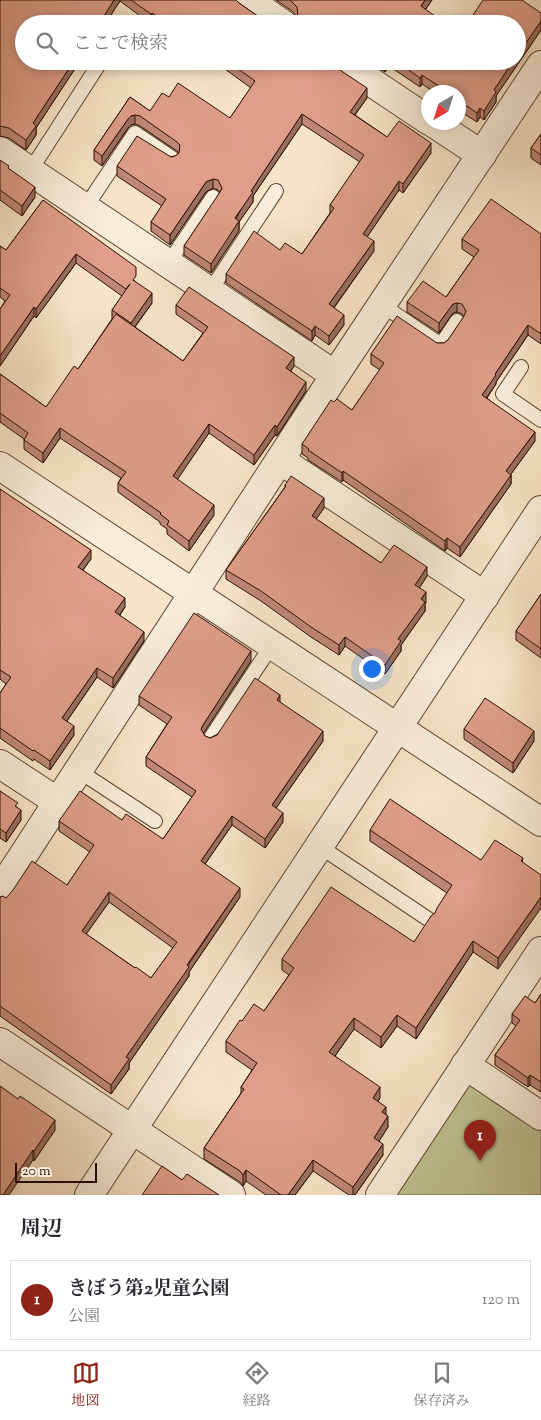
<!DOCTYPE html>
<html lang="ja">
<meta charset="utf-8">
<style>
body{margin:0;font-family:"Sorts Mill Goudy","Noto Serif JP",serif;background:#f7f7f7;color:#2b2b33}
.compass{position:absolute;left:421px;top:85px;width:45px;height:45px;border-radius:50%;background:#fff;box-shadow:0 2px 8px #0003;rotate:219deg}
.scale{position:absolute;left:15px;bottom:12px;width:82px;box-sizing:border-box;padding-left:5px;border:2px solid #2b0e00;border-top:0;font-size:14px;line-height:18px;white-space:nowrap;color:#2b0e00;-webkit-text-stroke:4px #faeedb;paint-order:stroke}
.you{position:absolute;left:371px;top:668px;width:18px;height:18px;margin:-12px;border:4px solid #fff;border-radius:50%;background:#1a73e8;box-shadow:0 0 0 8px #1a73e833}
.badge{display:grid;place-items:center;width:32px;height:32px;border-radius:50%;background:#8f2418;color:#fff;font-size:16px;font-weight:700}
.pin{position:absolute;translate:-50% -41px;filter:drop-shadow(0 1px 2px #0008)}
.pin::after{content:'';position:absolute;top:26px;width:18px;height:15px;background:inherit;clip-path:polygon(0 0,100% 0,50% 100%)}
.list{margin:0;padding:0;list-style:none}
h2{display:flex;justify-content:space-between;align-items:center;height:65px;margin:0;padding:0 20px;font-size:21px}
h2 small{font-size:16px;font-weight:400;color:#7c7c81}
.list li{display:grid;grid-template-columns:32px 1fr auto;gap:15px;align-items:center;box-sizing:border-box;height:80px;margin:0 10px 10px;padding:0 10px;border:1px solid #e1e1e2;border-radius:0px}
.list b{display:block;font-size:19px;white-space:nowrap}
.list p{margin:0;font-size:16px;white-space:nowrap;color:#7c7c81}
.list em{font-size:16px;font-style:normal;color:#7c7c81}
.icon{flex:none;width:28px;height:28px;fill:none;stroke:currentColor;stroke-width:2;stroke-linecap:round;stroke-linejoin:round}
.map{position:relative;flex:none;width:541px;height:1195px;overflow:hidden}
.search{position:absolute;background:#fff;box-shadow:0 2px 8px #0003;left:15px;right:15px;top:15px;height:55px;display:flex;align-items:center;gap:12px;box-sizing:border-box;padding:0 18px;border-radius:28px;color:#7c7c81;font-size:19px}
.sheet{height:155px;background:#fff}
nav{display:flex;justify-content:space-around;align-items:center;box-sizing:border-box;height:70px;border-top:1px solid #e1e1e2;background:#fff;font-size:14px;color:#7c7c81}
nav a{display:grid;justify-items:center;gap:2px}
nav .on{color:#8f2418}
.map>svg:first-child{display:block}
</style>
<div class="map">
<svg width="541" height="1195" viewBox="0 0 541 1195">
<rect width="100%" height="100%" fill="#f8e5c8"/>
<filter id="stains"><feTurbulence type="fractalNoise" baseFrequency=".004" numOctaves="4"/><feColorMatrix values="0 0 0 0 .2 0 0 0 0 .09 0 0 0 0 .02 0 0 0 .5 -.17"/></filter>
<radialGradient id="worn" r=".72"><stop offset=".6" stop-color="#630" stop-opacity="0"/><stop offset="1" stop-color="#630" stop-opacity=".3"/></radialGradient>
<polygon fill="#c0c393" stroke="#76684a" points="472,1081 541,1126 541,1195 397,1195"/>
<g fill="none" stroke-linecap="round" stroke-linejoin="round">
<g stroke="#5e4432" stroke-width="16">
<g id="service">
<polyline points="30,171 101,61"/>
<polyline points="85,208 135,133 172,158"/>
<polyline points="168,264 213,197"/>
<polyline points="210,291 276,191"/>
<polyline points="382,305 441,345 457,321"/>
<polyline points="521,367 503,394 541,420"/>
<polyline points="210,739 272,645"/>
<polyline points="79,771 155,821"/>
<polyline points="319,846 428,919"/>
</g>
</g>
<g stroke="#5e4432" stroke-width="30">
<g id="minor">
<polyline points="248,0 283,24"/>
<polyline points="340,61 428,120"/>
<polyline points="432,122 482,155"/>
<polyline points="0,151 335,375"/>
<polyline points="280,460 485,596"/>
<polyline points="0,466 541,822"/>
<polyline points="0,764 58,802"/>
<polyline points="0,891 335,375 541,65"/>
<polyline points="0,1042 231,1195"/>
<polyline points="465,1065 541,1116"/>
<polyline points="380,1195 541,951"/>
</g>
</g>
<g stroke="#5e4432" stroke-width="30">
<polyline id="tertiary" points="89,1195 541,510"/>
</g>
<use href="#service" stroke="#faeedb" stroke-width="14"/>
<use href="#minor" stroke="#faeedb" stroke-width="28"/>
<use href="#tertiary" stroke="#faeedb" stroke-width="28"/>
</g>
<g fill="#bf8876" stroke="#2b0e00" fill-rule="evenodd">
<polygon points="0,0 236,0 239,3 269,24 154,24 152,22 151,24 120,1 105,24 24,24 24,61 80,61 36,128 36,135 26,150 9,138 0,136"/>
<polygon points="276,0 432,0 425,10 296,23 297,19 297,17 292,11"/>
<polygon points="541,13 541,30 496,96 496,102 484,120 480,117 477,122 458,110 458,92 434,92 422,84 420,87 389,66 385,72 368,61 517,61"/>
<polygon points="214,61 328,61 367,98 355,115 387,137 431,153 403,193 399,190 367,237 374,251 334,308 344,325 329,345 315,335 312,341 226,283 226,274 280,250 302,254 330,213 330,205 360,162 302,124 253,196 253,202 239,222 239,231 211,273 184,255 184,246 220,193 218,190 213,188 206,192 170,245 151,231 151,222 162,206 117,176 117,166 175,156 179,153 177,151 140,126 135,124 131,125 128,128 102,166 94,160 94,150 130,97 150,111 169,97 230,118 251,88"/>
<polygon points="541,134 541,165 531,158 531,148"/>
<polygon points="0,160 35,197 22,216 0,200"/>
<polygon points="43,200 136,282 152,303 135,327 183,361 203,333 176,314 176,305 294,366 291,371 306,391 277,436 275,435 254,465 209,433 177,479 214,515 189,551 167,534 167,529 160,524 160,522 118,492 118,483 121,478 60,438 43,463 24,449 24,439 0,422 0,374 46,407 78,369 112,319 112,310 122,296 76,263 36,318 34,316 0,366 0,309 5,301 0,297 0,246 6,250"/>
<polygon points="541,234 541,344 528,335 496,382 496,384 487,398 535,441 511,474 511,484 460,557 447,548 445,551 343,480 342,482 308,460 308,458 302,454 302,444 334,402 352,410 380,370 371,364 371,354 437,343 444,343 448,340 464,317 462,314 457,312 453,313 439,333 407,312 407,302 446,297 474,257 462,249 462,239"/>
<polygon points="285,485 324,508 316,519 381,563 427,576 419,588 426,602 425,604 425,611 401,645 401,651 385,674 345,646 339,655 311,637 261,601 226,579 226,570 285,487"/>
<polygon points="0,489 91,559 83,570 125,607 120,615 144,641 113,688 97,677 67,721 74,735 50,770 34,759 33,761 0,738 0,693 6,684 0,679"/>
<polygon points="541,594 541,658 516,640 516,631"/>
<path d="M251,661l-48,72 2,3 5,2 70,-36 43,39 -47,67 7,14 -18,26 -33,-23 -27,39 35,33 -51,75v4l-60,87v6l-18,25 -111,-78v-119l6,1 61,-13 23,-33 -31,-21v-10l63,-1 41,19 29,-42 -46,-31v-9l21,-33 -28,-19v-9zM109,902l64,46 -22,30 -16,-10 -49,-34z"/>
<polygon points="464,729 534,741 513,773 464,739"/>
<polygon points="0,791 18,808 21,820 6,842 0,838"/>
<polygon points="370,830 481,860 523,858 498,969 473,952 416,1039 397,1026 381,1048 354,1029 335,1056 380,1098 378,1101 386,1114 388,1127 379,1141 383,1155 355,1195 349,1195 313,1171 295,1195 266,1195 246,1181 243,1186 240,1182 204,1159 204,1148 241,1093 241,1087 252,1070 226,1052 226,1041 242,1021 264,1011 289,975 282,970 282,959 414,942 435,913 447,893 370,841"/>
<polygon points="541,994 541,1092 530,1085 528,1087 495,1065 495,1055 516,1026 512,1023 512,1014 535,1003"/>
<polygon points="0,1086 55,1130 34,1161 33,1160"/>
</g>
<g fill="#9b6f60" stroke="#2b0e00">
<polygon points="114,0 120,0 120,1 105,24 99,24"/>
<polygon points="425,0 432,0 421,16 421,6"/>
<polygon points="152,13 152,22 151,24 151,14"/>
<polygon points="541,21 541,30 496,96 496,102 484,120 484,111 494,90 513,61 517,61 517,56"/>
<polygon points="74,61 80,61 36,128 36,135 26,150 26,140 33,123"/>
<polygon points="386,61 389,61 389,66 385,72 385,63"/>
<polygon points="422,75 422,84 420,87 420,78"/>
<polygon points="367,88 367,98 350,121 350,112"/>
<polygon points="480,108 480,117 477,122 477,113"/>
<polygon points="302,114 302,124 253,196 253,202 239,222 239,231 211,273 211,264 251,191"/>
<polygon points="135,115 135,124 131,125 128,128 102,166 102,156 128,119 131,116"/>
<polygon points="431,143 431,153 403,193 403,184"/>
<polygon points="213,179 213,188 206,192 170,245 170,235 206,182"/>
<polygon points="399,181 399,190 363,243 363,234"/>
<polygon points="35,187 35,197 22,216 22,206"/>
<polygon points="374,241 374,251 329,314 329,304"/>
<polygon points="76,254 76,263 36,318 36,309"/>
<polygon points="152,293 152,303 131,332 131,323"/>
<polygon points="457,303 457,312 453,313 439,333 439,323 453,304"/>
<polygon points="34,307 34,316 0,366 0,356"/>
<polygon points="344,315 344,325 329,345 329,336"/>
<polygon points="528,325 528,335 496,382 496,384 482,404 482,395 495,374"/>
<polygon points="315,326 315,335 312,341 312,331"/>
<polygon points="294,357 294,366 286,377 286,368"/>
<polygon points="306,382 306,391 277,436 277,427"/>
<polygon points="209,424 209,433 173,486 173,476"/>
<polygon points="275,425 275,435 254,465 254,455"/>
<polygon points="60,428 60,438 43,463 43,453"/>
<polygon points="535,432 535,441 506,481 506,471"/>
<polygon points="343,471 343,480 342,482 342,473"/>
<polygon points="511,475 511,484 460,557 460,547"/>
<polygon points="324,498 324,508 312,525 312,516"/>
<polygon points="214,505 214,515 189,551 189,541"/>
<polygon points="447,538 447,548 445,551 445,541"/>
<polygon points="91,550 91,559 78,576 78,567"/>
<polygon points="427,567 427,576 415,595 415,585"/>
<polygon points="426,592 426,602 425,604 425,611 401,645 401,651 385,674 385,665 398,639"/>
<polygon points="125,598 125,607 115,621 115,612"/>
<polygon points="144,632 144,641 113,688 113,678"/>
<polygon points="345,637 345,646 339,655 339,645"/>
<polygon points="251,651 251,661 203,734 201,729 203,725"/>
<polygon points="97,668 97,677 62,728 62,718"/>
<polygon points="280,695 280,704 277,700"/>
<polygon points="74,726 74,735 50,770 50,761"/>
<polygon points="323,731 323,741 272,814 272,805"/>
<polygon points="534,731 534,741 513,773 513,763"/>
<polygon points="21,810 21,820 6,842 6,833"/>
<polygon points="283,813 283,822 265,848 265,839"/>
<polygon points="232,816 232,825 201,870 201,861"/>
<polygon points="240,888 240,897 189,972 189,976 129,1063 129,1069 111,1094 111,1085 126,1057"/>
<polygon points="109,892 109,902 82,940 82,931"/>
<polygon points="541,897 541,908 498,969 498,958"/>
<polygon points="473,941 473,952 416,1039 416,1028"/>
<polygon points="397,1015 397,1026 381,1048 381,1037"/>
<polygon points="354,1018 354,1029 329,1064 329,1052"/>
<polygon points="530,1075 530,1085 528,1087 528,1078"/>
<polygon points="380,1087 380,1098 373,1109 373,1098"/>
<polygon points="386,1107 386,1118 382,1112"/>
<polygon points="388,1116 388,1127 374,1149 374,1138"/>
<polygon points="55,1120 55,1130 34,1161 34,1151"/>
<polygon points="383,1144 383,1155 355,1195 353,1195 353,1187"/>
<polygon points="33,1150 33,1160 9,1195 3,1195"/>
<polygon points="313,1160 313,1171 295,1195 288,1195"/>
<polygon points="246,1170 246,1181 243,1186 243,1175"/>
</g>
<g fill="#de9e89" stroke="#2b0e00" fill-rule="evenodd">
<polygon points="0,0 114,0 99,24 24,24 24,61 74,61 33,123 36,126 26,140 9,128 0,126"/>
<polygon points="131,0 236,0 239,3 269,24 169,24 152,13 151,14"/>
<polygon points="290,0 425,0 421,6 446,24 295,24 298,16 297,7"/>
<polygon points="483,0 522,0 541,13 541,21 517,56 517,24 467,24"/>
<polygon points="227,61 328,61 331,64 367,88 350,112 387,137 399,121 431,143 403,184 399,181 363,234 374,241 329,304 344,315 329,336 315,326 312,331 226,274 254,231 280,250 285,243 302,254 334,208 330,205 364,155 302,114 251,191 253,192 235,218 239,221 211,264 184,246 220,192 222,188 218,180 213,179 206,182 170,235 151,222 166,199 117,166 137,136 171,157 175,156 179,153 180,145 177,142 140,116 135,115 131,116 128,119 102,156 94,150 130,97 150,111 162,93 169,97 178,83 230,118 255,81"/>
<polygon points="396,61 513,61 494,90 496,92 484,111 480,108 477,113 458,100 458,92 448,92 422,75 420,78"/>
<polygon points="541,134 541,155 531,148"/>
<polygon points="0,160 9,166 8,168 35,187 22,206 0,190"/>
<polygon points="491,199 541,234 541,334 528,325 495,374 496,375 482,395 535,432 506,471 511,475 460,547 447,538 445,541 343,471 342,473 308,450 309,449 302,444 331,400 334,402 337,399 352,410 384,363 371,354 397,316 437,343 444,343 448,340 464,316 466,311 462,304 457,303 453,304 439,323 407,302 423,281 446,297 479,250 462,239"/>
<polygon points="43,200 136,267 136,276 133,280 152,293 131,323 112,310 130,284 126,289 76,254 36,309 34,307 0,356 0,309 10,295 0,288 0,246 6,250"/>
<polygon points="189,287 294,357 286,368 306,382 277,427 275,425 254,455 209,424 173,476 214,505 189,541 167,525 169,521 160,514 161,513 118,483 126,472 60,428 43,453 24,440 28,433 0,413 0,374 46,407 74,366 78,369 116,314 183,361 208,327 176,305"/>
<polygon points="291,476 324,498 312,516 381,563 394,545 427,567 415,585 426,592 421,599 425,602 398,639 401,641 385,665 345,637 339,645 311,627 261,591 226,570 286,486 285,485"/>
<polygon points="0,489 91,550 78,567 125,598 115,612 144,632 113,678 97,668 62,718 74,726 50,761 34,750 33,751 0,728 0,693 11,677 0,670"/>
<polygon points="541,594 541,649 516,631"/>
<path d="M194,613l57,38 -48,74 -2,4 4,7 5,2 7,-3 38,-57 25,17 -3,5 46,31 -51,74 11,8 -18,26 -33,-23 -31,45 39,27 -53,77 2,2 -63,90 3,2 -18,26 -111,-79v-109l3,-1 3,2 7,-8 19,-29 35,24 27,-40 -35,-24 21,-30 42,29 4,-6 37,25 33,-48 -50,-34 26,-40 -33,-21zM109,892l68,50 -26,36 -15,-11 -1,1 -53,-37z"/>
<polygon points="485,698 534,731 513,763 464,729"/>
<polygon points="0,791 18,803 15,806 21,810 6,833 0,829"/>
<polygon points="390,799 481,860 495,840 523,858 521,861 541,875 541,897 498,958 473,941 416,1028 397,1015 381,1037 354,1018 329,1052 380,1087 373,1098 386,1107 382,1112 388,1116 374,1138 383,1144 353,1187 313,1160 288,1195 281,1195 246,1170 243,1175 240,1171 204,1148 244,1089 241,1087 257,1063 226,1041 240,1020 242,1021 254,1004 264,1011 294,968 282,959 331,887 414,942 431,916 435,913 437,908 452,885 370,830"/>
<polygon points="541,994 541,1082 530,1075 528,1078 495,1055 520,1020 512,1014 525,996 535,1003"/>
<polygon points="0,1086 18,1099 20,1096 55,1120 34,1151 33,1150 3,1195 0,1195"/>
<polygon points="162,1166 182,1180 187,1174 219,1195 142,1195"/>
</g>
<rect width="100%" height="100%" filter="url(#stains)"/>
<rect width="100%" height="100%" fill="url(#worn)"/>
</svg>
<svg class="compass" viewBox="-18 -18 36 36"><path d="M0-13l5 13h-10z" fill="#e53935"/><path d="M0 13l5-13h-10z" fill="#7c7c81"/></svg>
<div class="scale">20 m</div>
<div class="you"></div>
<div class="pin badge" style="left:480px;top:1161px">1</div>
<div class="search"><svg class="icon" aria-label="search" viewBox="0 0 24 24"><circle cx="10" cy="10" r="6"/><path d="M15 15l6 6"/></svg>ここで検索</div>
</div>
<section class="sheet">
<h2>周辺<small></small></h2>
<ul class="list">
<li><span class="badge">1</span><div><b>きぼう第2児童公園</b><p>公園</p></div><em>120 m</em></li>
</ul>
</section>
<nav>
<a class="on"><svg class="icon" aria-label="map" viewBox="0 0 24 24"><path d="M3 6l6-2 6 2 6-2v14l-6 2-6-2-6 2zM9 4v14M15 6v14"/></svg>地図</a>
<a><svg class="icon" aria-label="directions" viewBox="0 0 24 24"><path d="M12 3l9 9-9 9-9-9zM9 14v-3h6M13 9l2 2-2 2"/></svg>経路</a>
<a><svg class="icon" aria-label="saved" viewBox="0 0 24 24"><path d="M7 4h10v16l-5-4-5 4z"/></svg>保存済み</a>
</nav>
